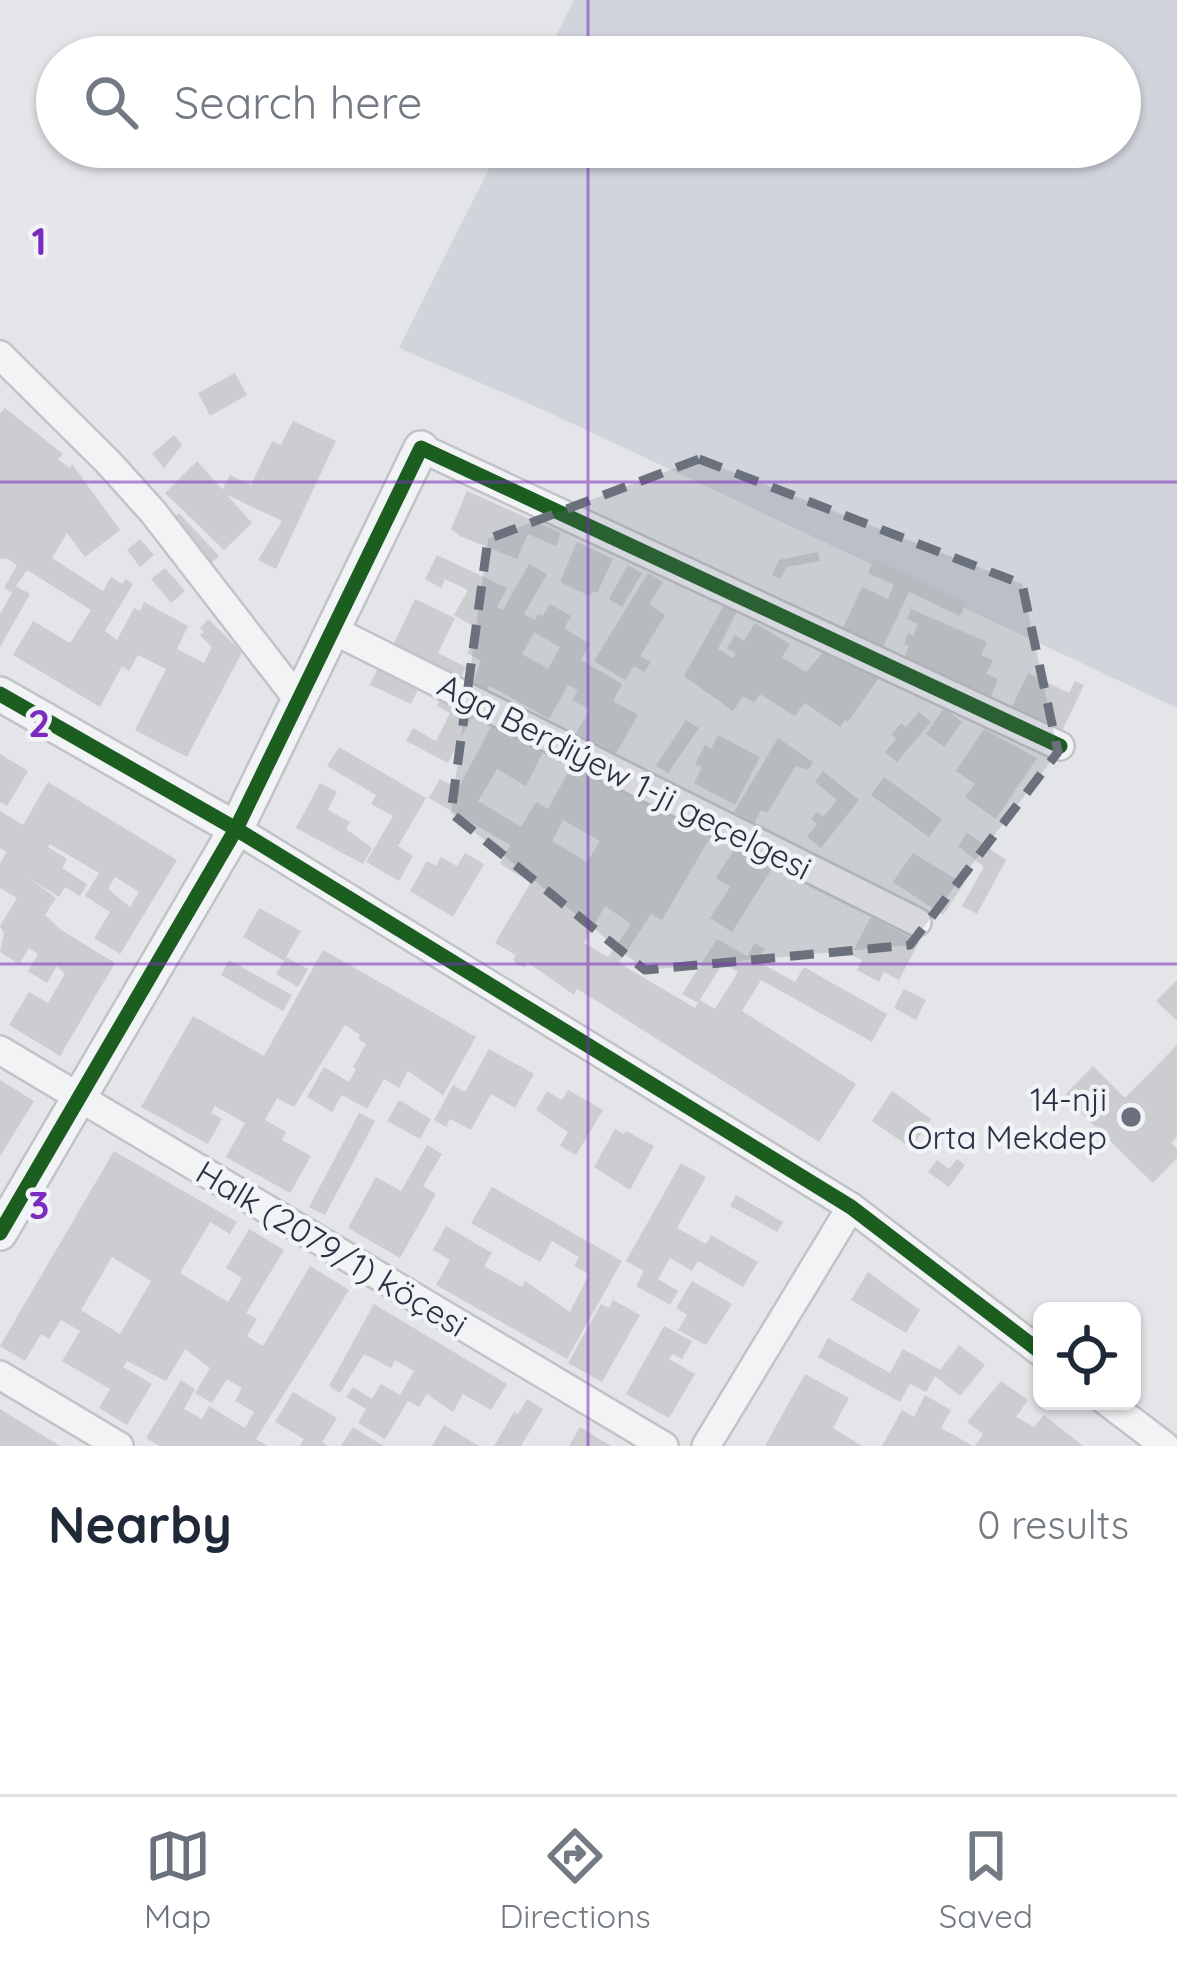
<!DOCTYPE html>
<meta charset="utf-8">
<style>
body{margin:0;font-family:Quicksand,sans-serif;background:#f2f2f3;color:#1f2937}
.controls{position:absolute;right:36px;bottom:36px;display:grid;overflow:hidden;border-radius:18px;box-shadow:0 3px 9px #0004}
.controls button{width:108px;height:108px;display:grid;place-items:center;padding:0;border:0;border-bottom:3px solid #e0e1e3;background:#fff;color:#1f2937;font:60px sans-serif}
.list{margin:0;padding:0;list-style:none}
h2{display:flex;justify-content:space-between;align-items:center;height:156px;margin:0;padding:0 48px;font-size:51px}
h2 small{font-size:39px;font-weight:400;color:#747a83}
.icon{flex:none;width:66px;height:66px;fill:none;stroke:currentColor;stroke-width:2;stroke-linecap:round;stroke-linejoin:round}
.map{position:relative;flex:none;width:1177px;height:1446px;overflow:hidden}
.search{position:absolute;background:#fff;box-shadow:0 3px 9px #0004;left:36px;right:36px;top:36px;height:132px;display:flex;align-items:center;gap:30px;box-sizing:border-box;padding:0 42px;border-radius:66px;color:#747a83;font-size:45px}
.sheet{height:348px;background:#fff}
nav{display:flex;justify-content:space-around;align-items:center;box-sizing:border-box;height:168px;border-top:3px solid #e0e1e3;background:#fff;font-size:33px;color:#747a83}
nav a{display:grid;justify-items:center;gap:6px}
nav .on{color:#6a707c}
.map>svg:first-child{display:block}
</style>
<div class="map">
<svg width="1177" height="1446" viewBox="0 0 1177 1446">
<rect width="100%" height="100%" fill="#e3e5e8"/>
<polygon fill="#d1d4db" points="574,0 1177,0 1177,708 546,411 399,348 500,147 1120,147 1120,57 545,57"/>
<g fill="#cbcdd0" fill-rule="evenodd">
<polygon points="235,373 247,395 210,416 198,393"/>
<polygon points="5,408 63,454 58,459 70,468 72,464 120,530 85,557 67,533 52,558 103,591 111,577 122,584 126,579 133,584 105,631 117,640 134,608 140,611 144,602 188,626 177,649 204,663 212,647 200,635 204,632 200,628 208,619 242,652 187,757 135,730 166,669 138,655 129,671 122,666 100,707 13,655 33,621 70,643 91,610 27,570 16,586 30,594 0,647 0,614 12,593 4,588 17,565 6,558 0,559 0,414"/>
<polygon points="293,421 336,441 276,569 258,560 282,521 221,492 230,475 251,485 272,441 281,445"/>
<polygon points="174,435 182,445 164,468 152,454"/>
<polygon points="197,461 252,523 224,550 165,493"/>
<polygon points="467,491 561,533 556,546 528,534 517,559 460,536 451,529"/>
<polygon points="179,513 219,556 210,564 171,520"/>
<polygon points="140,539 154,555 140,567 127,550"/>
<polygon points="577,542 613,559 597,593 593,591 590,596 560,582"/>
<polygon points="818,552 820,561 786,567 781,579 772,575 779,560"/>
<path d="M437,555l70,33 -10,19 6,3 26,-46 18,10 -23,40 11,6 3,-6 5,2 7,-12 21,12 -7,12 26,16 -9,16 41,24 -9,17 25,14 -23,40 -39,-22 14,-23 -18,-10 6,-10 -10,-5 -19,34 -59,-33 -3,4 -14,-8 8,-21 -14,-8 13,-23 -26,-15 14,-25 -23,-11 -4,9 -16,-9zM534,632l26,15 -12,22 -26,-15z"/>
<polygon points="875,559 966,602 960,616 909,592 882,649 842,630 862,587 888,599 894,585 868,573"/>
<polygon points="628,565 642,573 622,607 609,599"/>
<polygon points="165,568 185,591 171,603 151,579"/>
<polygon points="648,573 663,582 649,604 665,615 640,656 651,662 644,672 634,666 625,680 594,661"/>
<polygon points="415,599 455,618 438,653 466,667 460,678 393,645"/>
<polygon points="727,600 739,607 718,649 733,658 736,654 727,648 735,635 744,641 755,623 790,644 782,657 806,672 826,649 880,676 848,722 845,720 840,727 805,703 795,716 760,694 754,703 743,696 733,711 684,676"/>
<polygon points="911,609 987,642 981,655 993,660 986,674 998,679 989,701 966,690 968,686 904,657 909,646 904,644 908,633 913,636 918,624 907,619"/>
<polygon points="378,668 419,688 411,704 370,685"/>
<polygon points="1028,673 1069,693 1075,681 1084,685 1061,733 1011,709"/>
<polygon points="442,697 475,711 448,763 406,741 413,728 436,741 450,713 437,706"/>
<polygon points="944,708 962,722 944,747 926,734"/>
<polygon points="919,712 931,722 897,762 885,752 896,739 892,734 901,723 906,727"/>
<path d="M495,719l51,27 -20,40 -29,-17 -19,32 43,26 15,-25 12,7 26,-48 137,75 -49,84 -11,-6 -32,49 76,45 5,-8 15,9 23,-37 -15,-9 -25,40 -16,-9 35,-55 30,17 8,-13 10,6 -8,12 38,21 9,-15 83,47 -15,28 -111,-62 -19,31 114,73 -37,58 -222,-141 -20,-12 -3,6 -47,-33 -2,5 -7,-2 -5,-5 3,-5 -21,-12 36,-61 -31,-18 10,-19 -81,-47 11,-19 18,10zM563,820l37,21 -13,21 -35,-21zM605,906l26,18 -23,33 -24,-14z"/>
<polygon points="686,720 699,728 668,773 656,766"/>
<polygon points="984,729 1037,758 996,819 965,797 975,784 956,771"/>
<polygon points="718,735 760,757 735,805 694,783 702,767 695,764 705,745 711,749"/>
<polygon points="778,738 813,762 808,770 796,766 767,813 761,810 754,823 734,812"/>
<polygon points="339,747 426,798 398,846 413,856 399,881 366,862 393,816 371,804 376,795 327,766"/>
<polygon points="0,754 28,771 7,806 0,802"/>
<polygon points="823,771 859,800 821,848 807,837 817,824 811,819 817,812 823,817 837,800 815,782"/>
<polygon points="884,777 942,819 929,837 871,795"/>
<path d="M48,782l129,78 -57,94 -26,-16 16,-26 -25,-16 14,-23 -49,-29 -2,3 19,12 -5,9 25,16 -7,12 -15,-9 -6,10 -30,-19 27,20 -11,17 16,15 54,33 -55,93 -51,-31 20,-33 19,11 17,-29 -8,-8 -10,17 -19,-12 10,-17 -9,-6 -10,16 -19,-12 4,-19 -4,-7 17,-28 -17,-10v-25l7,-11 -7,-4v-37l23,14zM115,877l24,15 -9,15 -22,-18z"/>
<polygon points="320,783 337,792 328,810 350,822 346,829 372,848 363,864 296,828"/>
<polygon points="967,833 1006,860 977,914 962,906 984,867 958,846"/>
<polygon points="740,840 776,862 732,932 710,918 730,887 716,878"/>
<polygon points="465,853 484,864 453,917 410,891 427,861 436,866 441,857 457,866"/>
<polygon points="913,853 964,884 943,915 893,882"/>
<polygon points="259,908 301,931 286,957 308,969 298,987 276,974 284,961 243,937"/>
<polygon points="871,917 919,942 899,980 884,972 879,982 857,970 862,960 851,955"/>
<polygon points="323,950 476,1037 443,1095 408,1071 399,1088 384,1079 367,1109 342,1095 332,1112 307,1097 324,1067 349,1082 356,1069 353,1067 366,1044 358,1039 360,1035 345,1025 294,1107 277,1098 265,1120 286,1132 282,1140 311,1156 290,1193 226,1157 245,1123 215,1106 211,1113 222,1119 208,1144 141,1107 193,1016 264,1056"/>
<polygon points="229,960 292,995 283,1011 221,975"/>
<polygon points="1177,980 1177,1021 1156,1001"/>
<polygon points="904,989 926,1000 916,1020 894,1008"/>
<polygon points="1177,1045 1177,1137 1171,1143 1177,1148 1177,1158 1153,1183 1064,1096 1093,1066 1125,1098"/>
<polygon points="489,1049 534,1074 515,1108 491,1094 471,1130 450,1119 446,1127 434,1120 453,1085 465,1092"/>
<polygon points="0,1080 34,1101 0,1156"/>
<polygon points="568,1090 603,1110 576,1155 560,1146 568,1132 536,1110 547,1091 562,1100"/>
<polygon points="892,1091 931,1119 911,1148 872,1121"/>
<polygon points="399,1100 431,1119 420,1139 387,1121"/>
<polygon points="359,1113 375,1121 325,1215 309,1207"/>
<polygon points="615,1129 624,1134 626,1131 654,1146 630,1190 594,1167"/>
<polygon points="427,1145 442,1154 423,1186 436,1194 400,1258 348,1228 376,1177 401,1191"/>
<path d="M114,1151l123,71 -7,12 -20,-12 -30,51 48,29 14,-24 -16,-10 23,-39 35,21 -38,63 11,6 -10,17 16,10 47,-80 39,24 -93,149 11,7h-107l-14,-8 35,-58 14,9 -11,20 18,10 7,-13 36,22 9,-16 -19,-11 7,-13 -15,-9 -15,24 -17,-10 15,-25 -25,-19 -19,32 -39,-20 -4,6 29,17 -25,41 -28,-17 11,-19 -48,-28 18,-30 -19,-11 -12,19 -8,-5 -16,27 -25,-15zM112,1257l39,24 -31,53 -39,-24z"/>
<polygon points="957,1159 965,1165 949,1187 928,1172 937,1160 949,1169"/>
<polygon points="681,1163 706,1177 677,1228 706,1244 711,1235 758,1262 743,1287 698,1261 692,1271 670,1258 658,1279 678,1291 670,1305 636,1286 644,1271 626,1261"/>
<polygon points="492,1187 622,1261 567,1359 436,1285 450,1260 433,1250 446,1226 492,1253 484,1266 522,1287 525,1281 570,1312 589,1274 574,1266 579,1257 552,1241 540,1262 471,1223"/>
<polygon points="736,1195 783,1222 777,1232 730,1206"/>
<polygon points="868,1272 920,1310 906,1333 851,1300"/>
<polygon points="692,1281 732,1304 706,1345 678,1330 687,1315 676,1308"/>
<polygon points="613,1300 640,1315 602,1382 568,1363 601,1304 609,1308"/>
<polygon points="374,1304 507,1384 491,1410 463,1394 453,1412 427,1394 419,1407 408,1401 385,1439 358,1423 366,1409 346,1397 353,1387 372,1399 381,1384 400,1395 414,1371 395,1360 391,1368 364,1354 340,1393 329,1386"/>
<polygon points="664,1326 692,1341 682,1359 673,1354 669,1359 695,1374 669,1418 626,1394"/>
<polygon points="828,1338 890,1373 903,1349 940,1370 959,1345 985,1365 960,1396 935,1376 926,1392 910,1384 900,1402 818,1357"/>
<polygon points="805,1374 849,1398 833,1428 862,1446 765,1446"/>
<polygon points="1001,1381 1028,1400 1016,1417 1034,1427 1044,1415 1083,1446 975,1446 983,1434 967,1422"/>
<polygon points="293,1392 337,1418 322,1442 328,1446 300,1446 304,1439 275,1422"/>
<polygon points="925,1395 951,1410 941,1428 973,1446 882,1446 902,1410 914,1417"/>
<polygon points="527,1399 543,1409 521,1446 494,1446 514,1412 518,1414"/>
<polygon points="0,1409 26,1425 60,1446 0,1446"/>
<polygon points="444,1425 479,1446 432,1446"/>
<polygon points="353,1427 367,1436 384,1446 341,1446"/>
<polygon points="580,1427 611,1446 569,1446"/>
</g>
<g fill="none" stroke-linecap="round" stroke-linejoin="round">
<g stroke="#c1c3c6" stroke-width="32">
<g id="minor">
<polyline points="0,355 108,462 153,512 300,702"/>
<polyline points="421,448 1060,746"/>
<polyline points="333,630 917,922"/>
<polyline points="236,829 851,1207 1042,1353"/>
<polyline points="0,1050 664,1446"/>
<polyline points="0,1375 119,1446"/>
<polyline points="1106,1401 1165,1446"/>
<polyline points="706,1446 851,1207"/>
</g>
</g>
<g stroke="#c1c3c6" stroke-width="38">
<g id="tertiary">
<polyline points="0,694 236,829"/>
<polyline points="0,1233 236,829 421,448"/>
</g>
</g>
<use href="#minor" stroke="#f2f3f5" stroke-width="27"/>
<use href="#tertiary" stroke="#f2f3f5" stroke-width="33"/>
<g stroke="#f1f3f7" stroke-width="22">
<g id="cycleway">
<polyline points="0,694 236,829 851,1207 1042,1353"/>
<polyline points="0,1233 236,829 421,448 1060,746"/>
</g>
</g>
<use href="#cycleway" stroke="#1b5e20" stroke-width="15"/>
</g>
<path fill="#6a707c" fill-opacity="0.2" stroke="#6a707c" stroke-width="9" stroke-dasharray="24 15" stroke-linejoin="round" d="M699,459l323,125 36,168 -148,193 -265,25 -194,-157 37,-274z"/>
<path fill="none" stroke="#7b2cbf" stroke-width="3" stroke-opacity="0.55" d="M588,0v57M588,147v1299M0,482h1177M0,964h1177"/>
<circle fill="#6a707c" stroke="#f1f3f7" stroke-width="4.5" cx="1131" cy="1117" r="12"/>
<g text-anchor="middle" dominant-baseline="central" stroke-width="9" stroke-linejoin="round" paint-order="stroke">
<g font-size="33" fill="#293142" stroke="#f1f3f7">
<text transform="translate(625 776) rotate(27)">Aga Berdiýew 1-ji geçelgesi</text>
<text transform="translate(332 1248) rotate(31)">Halk (2079/1) köçesi</text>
</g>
<g font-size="33" fill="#293142" stroke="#f1f3f7" text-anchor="end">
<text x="1107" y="1098">14-nji<tspan x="1107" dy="38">Orta Mekdep</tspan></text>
</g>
</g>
<g font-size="39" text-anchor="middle" font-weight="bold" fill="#7b2cbf" stroke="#f1f3f7" stroke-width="9" stroke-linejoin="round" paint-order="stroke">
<text x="39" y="255">1</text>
<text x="39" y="737">2</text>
<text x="39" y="1219">3</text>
</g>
</svg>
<div class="controls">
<button><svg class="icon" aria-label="locate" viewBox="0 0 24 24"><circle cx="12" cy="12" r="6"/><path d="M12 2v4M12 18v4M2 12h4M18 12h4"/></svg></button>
</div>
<div class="search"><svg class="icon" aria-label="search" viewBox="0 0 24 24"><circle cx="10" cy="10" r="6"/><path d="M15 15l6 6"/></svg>Search here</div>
</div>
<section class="sheet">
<h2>Nearby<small>0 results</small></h2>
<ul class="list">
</ul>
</section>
<nav>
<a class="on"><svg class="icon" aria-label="map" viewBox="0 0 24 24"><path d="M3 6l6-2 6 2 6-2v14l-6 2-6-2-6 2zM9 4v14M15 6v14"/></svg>Map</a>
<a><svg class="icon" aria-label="directions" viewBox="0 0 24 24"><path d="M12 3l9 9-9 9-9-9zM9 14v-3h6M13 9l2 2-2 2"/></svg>Directions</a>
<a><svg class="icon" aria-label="saved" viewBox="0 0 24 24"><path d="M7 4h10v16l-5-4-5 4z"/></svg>Saved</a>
</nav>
